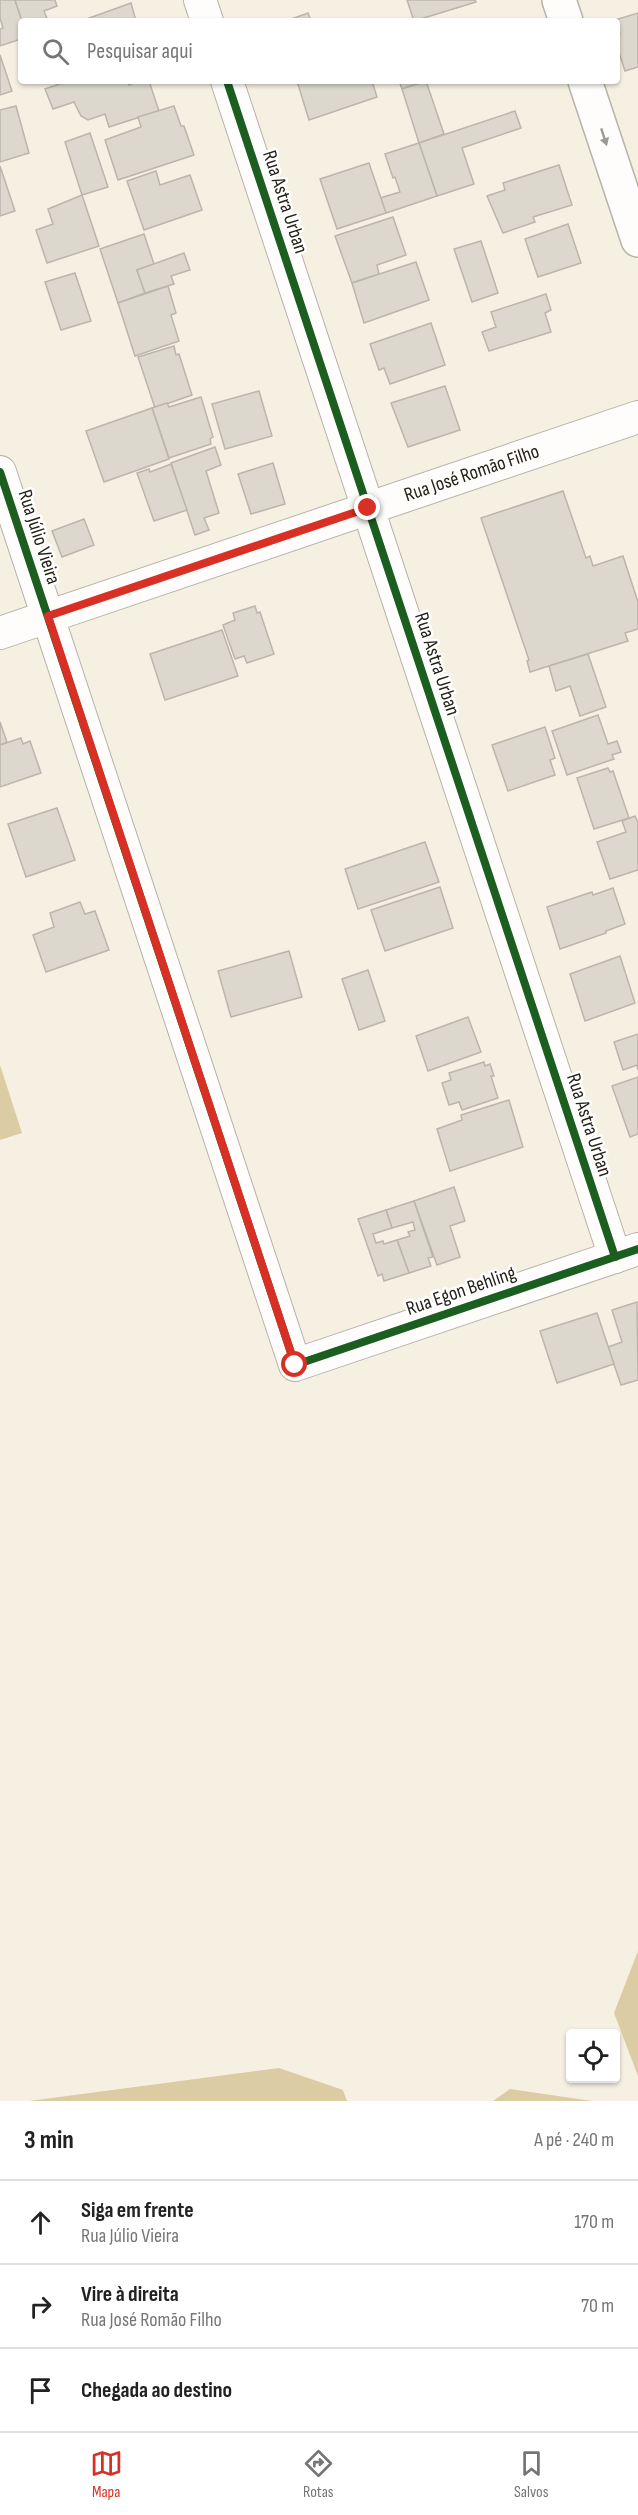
<!DOCTYPE html>
<html lang="pt">
<meta charset="utf-8">
<style>
body{margin:0;font-family:"Sofia Sans Condensed",sans-serif;background:#f6f6f6;color:#222}
.controls{position:absolute;right:18px;bottom:18px;display:grid;overflow:hidden;border-radius:6px;box-shadow:0 2px 4px #0004}
.controls button{width:54px;height:54px;display:grid;place-items:center;padding:0;border:0;border-bottom:2px solid #e0e0e0;background:#fff;color:#222;font:30px sans-serif}
.stop{position:absolute;width:18px;height:18px;margin:-14px;border:4px solid #d93025;border-radius:50%;background:#fff}
.stop.end{background:#d93025;border-color:#fff;box-shadow:0 2px 6px #0008}
.list{margin:0;padding:0;list-style:none}
h2{display:flex;justify-content:space-between;align-items:center;height:78px;margin:0;padding:0 24px;font-size:26px}
h2 small{font-size:20px;font-weight:400;color:#767676}
.list li{display:grid;grid-template-columns:39px 1fr auto;gap:18px;align-items:center;box-sizing:border-box;height:84px;padding:0 24px;border-top:2px solid #e0e0e0}
.list b{display:block;font-size:22px;white-space:nowrap}
.list p{margin:0;font-size:20px;white-space:nowrap;color:#767676}
.list em{font-size:20px;font-style:normal;color:#767676}
.icon{flex:none;width:33px;height:33px;fill:none;stroke:currentColor;stroke-width:2;stroke-linecap:round;stroke-linejoin:round}
.map{position:relative;flex:none;width:638px;height:2101px;overflow:hidden}
.search{position:absolute;background:#fff;box-shadow:0 2px 4px #0004;left:18px;right:18px;top:18px;height:66px;display:flex;align-items:center;gap:15px;box-sizing:border-box;padding:0 21px;border-radius:6px;color:#767676;font-size:22px}
.sheet{height:330px;background:#fff}
nav{display:flex;justify-content:space-around;align-items:center;box-sizing:border-box;height:84px;border-top:2px solid #e0e0e0;background:#fff;font-size:16px;color:#767676}
nav a{display:grid;justify-items:center;gap:3px}
nav .on{color:#d93025}
.map>svg:first-child{display:block}
</style>
<div class="map">
<svg width="638" height="2101" viewBox="0 0 638 2101">
<rect width="100%" height="100%" fill="#f6f0e3"/>
<g fill="#dccca3">
<polygon points="0,1065 22,1133 0,1140"/>
<polygon points="638,1951 638,2076 614,2013"/>
<polygon points="279,2068 343,2090 347,2101 29,2101"/>
<polygon points="510,2089 592,2101 493,2101"/>
</g>
<g fill="#dcd8cd" stroke="#bbb6ac" stroke-width="1.5">
<polygon points="0,0 15,0 22,21 21,39 0,46 0,29 3,28 0,18"/>
<polygon points="15,0 55,0 57,6 44,11 48,21 22,21"/>
<polygon points="407,0 475,0 476,2 414,21"/>
<polygon points="131,3 136,21 81,21"/>
<polygon points="308,13 311,21 286,21"/>
<polygon points="638,13 638,67 625,71 617,46 617,35 620,34 615,20"/>
<polygon points="0,55 12,91 0,95"/>
<polygon points="68,81 127,81 129,85 139,81 149,81 159,111 109,127 105,114 88,120 81,116 74,102 53,109 45,89"/>
<polygon points="297,81 372,81 377,97 309,120"/>
<polygon points="399,81 427,81 402,89"/>
<polygon points="426,81 444,134 419,143 402,89"/>
<polygon points="16,106 29,153 0,162 0,110"/>
<polygon points="174,106 181,126 184,126 194,155 118,180 105,140 141,127 138,117"/>
<polygon points="515,111 521,128 462,148 474,184 437,196 419,143"/>
<polygon points="90,133 108,187 82,195 65,142"/>
<polygon points="419,143 437,196 386,213 380,198 400,192 395,177 393,178 385,154"/>
<polygon points="369,163 386,213 337,229 320,179"/>
<polygon points="559,165 572,205 533,217 535,222 503,233 487,196 505,190 503,183"/>
<polygon points="0,166 15,211 0,216"/>
<polygon points="156,171 160,185 190,175 202,210 144,230 127,181"/>
<polygon points="82,195 99,246 47,263 36,230 53,224 48,209"/>
<polygon points="393,217 406,255 377,265 379,274 352,283 335,236"/>
<polygon points="568,224 581,263 538,277 525,239"/>
<polygon points="144,234 154,264 137,270 145,293 118,303 100,249"/>
<polygon points="481,241 498,293 472,302 454,249"/>
<polygon points="184,253 190,270 171,276 174,284 145,293 137,270"/>
<polygon points="416,262 429,300 364,323 352,283"/>
<polygon points="75,273 91,321 61,330 45,282"/>
<polygon points="168,286 176,313 171,315 179,341 135,356 118,303"/>
<polygon points="546,294 551,310 545,313 551,332 489,351 482,332 496,327 491,312"/>
<polygon points="431,323 445,365 390,384 384,368 379,370 370,344"/>
<polygon points="174,346 176,355 179,354 192,395 155,408 138,357"/>
<polygon points="445,386 460,430 408,447 391,403"/>
<polygon points="259,391 272,436 225,449 212,404"/>
<polygon points="201,397 213,437 210,439 211,444 169,458 152,408 167,403 169,407"/>
<polygon points="152,408 169,459 104,482 86,431"/>
<polygon points="215,447 221,465 206,471 219,513 204,518 209,530 195,535 171,463"/>
<polygon points="273,463 285,504 251,514 238,474"/>
<polygon points="171,464 187,510 154,521 137,473 149,469 150,472"/>
<polygon points="563,491 586,558 590,556 593,566 623,556 638,602 638,629 625,633 628,641 530,672 527,661 529,660 481,518"/>
<polygon points="84,519 94,545 62,557 52,531"/>
<polygon points="255,606 257,613 260,612 274,654 247,663 244,656 235,659 223,625 235,620 233,613"/>
<polygon points="222,630 238,676 165,700 150,654"/>
<polygon points="588,654 606,707 580,716 570,686 556,691 549,666"/>
<polygon points="598,715 608,744 617,741 621,752 612,755 614,759 567,775 552,731"/>
<polygon points="0,722 7,742 0,745"/>
<polygon points="545,727 555,758 550,760 555,775 508,791 492,745"/>
<polygon points="21,738 23,744 30,741 41,773 0,787 0,745"/>
<polygon points="608,768 610,772 613,771 629,818 594,829 577,778"/>
<polygon points="57,808 75,860 26,877 8,824"/>
<polygon points="635,816 638,823 638,870 610,879 597,842 626,832 622,821"/>
<polygon points="425,842 439,882 358,909 345,869"/>
<polygon points="440,887 453,928 385,951 371,910"/>
<polygon points="613,888 625,924 606,931 606,933 560,949 547,907 592,892 593,895"/>
<polygon points="80,902 85,914 95,911 109,950 46,972 33,935 54,927 50,913"/>
<polygon points="289,951 302,997 231,1017 218,971"/>
<polygon points="620,956 635,1003 585,1021 570,974"/>
<polygon points="368,970 385,1021 359,1030 342,979"/>
<polygon points="468,1017 481,1052 428,1071 416,1036"/>
<polygon points="638,1034 638,1070 637,1065 623,1070 614,1042"/>
<polygon points="484,1062 485,1066 490,1064 494,1076 491,1076 498,1098 462,1110 459,1102 449,1105 442,1083 451,1080 449,1073"/>
<polygon points="638,1077 638,1134 630,1137 612,1086"/>
<polygon points="509,1100 523,1147 450,1171 437,1129 462,1120 461,1115"/>
<polygon points="454,1187 465,1221 450,1226 460,1257 437,1265 414,1201"/>
<polygon points="414,1201 433,1257 428,1258 431,1266 409,1273 397,1240 410,1236 408,1232 415,1230 413,1222 392,1228 386,1210"/>
<polygon points="386,1210 392,1228 373,1234 376,1243 383,1241 384,1244 397,1240 409,1273 384,1281 382,1274 378,1276 358,1219"/>
<polygon points="637,1302 638,1380 621,1385 608,1347 622,1342 612,1310"/>
<polygon points="597,1313 614,1364 557,1383 540,1331"/>
</g>
<g fill="none" stroke-linecap="round" stroke-linejoin="round">
<g stroke="#b7b2a8" stroke-width="34">
<g id="minor">
<polyline points="200,0 207,21"/>
<polyline points="227,81 615,1257"/>
<polyline points="0,472 295,1365 638,1249"/>
<path id="s1" d="M0,633l638,-216"/>
</g>
</g>
<g stroke="#b7b2a8" stroke-width="36">
<g id="tertiary">
<polyline points="559,0 566,21"/>
<polyline points="585,81 638,240"/>
</g>
</g>
<use href="#minor" stroke="#fefdfb" stroke-width="32"/>
<use href="#tertiary" stroke="#fefdfb" stroke-width="33"/>
<g stroke="#fff" stroke-width="11">
<g id="cycleway">
<polyline points="227,81 615,1257"/>
<polyline points="0,472 295,1365 638,1249"/>
</g>
</g>
<use href="#cycleway" stroke="#1b5e20" stroke-width="8"/>
</g>
<defs><path id="oneway-solid" d="M-6-.8H1V-3.2L6.5 0L1 3.2V.8H-6Z" transform="scale(1.5)"/></defs>
<use fill="#9d9a95" href="#oneway-solid" transform="translate(604 137) rotate(72)"/>
<g fill="none" stroke-linecap="round" stroke-linejoin="round">
<polyline stroke="#d93025" stroke-width="8" points="295,1365 48,616 368,508"/>
</g>
<g text-anchor="middle" dominant-baseline="central" stroke-width="5" stroke-linejoin="round" paint-order="stroke">
<g font-size="20" fill="#262219" stroke="#fff">
<text transform="translate(285 202) rotate(72)">Rua Astra Urban</text>
<text stroke="none"><textPath href="#s1" startOffset="498">Rua José Romão Filho</textPath></text>
<text transform="translate(39 537) rotate(72)">Rua Júlio Vieira</text>
<text transform="translate(437 664) rotate(72)">Rua Astra Urban</text>
<text transform="translate(589 1125) rotate(72)">Rua Astra Urban</text>
<text transform="translate(461 1291) rotate(-19)">Rua Egon Behling</text>
</g>
</g>
</svg>
<div class="controls">
<button><svg class="icon" aria-label="locate" viewBox="0 0 24 24"><circle cx="12" cy="12" r="6"/><path d="M12 2v4M12 18v4M2 12h4M18 12h4"/></svg></button>
</div>
<div class="stop" style="left:295px;top:1365px"></div>
<div class="stop end" style="left:368px;top:508px"></div>
<div class="search"><svg class="icon" aria-label="search" viewBox="0 0 24 24"><circle cx="10" cy="10" r="6"/><path d="M15 15l6 6"/></svg>Pesquisar aqui</div>
</div>
<section class="sheet">
<h2>3 min<small>A pé · 240 m</small></h2>
<ul class="list">
<li><svg class="icon" aria-label="ahead" viewBox="0 0 24 24"><path d="M12 20V5M6 11l6-6 6 6"/></svg><div><b>Siga em frente</b><p>Rua Júlio Vieira</p></div><em>170 m</em></li>
<li><svg class="icon" aria-label="right" viewBox="0 0 24 24"><path d="M7 20v-9h11M14 6l5 5-5 5"/></svg><div><b>Vire à direita</b><p>Rua José Romão Filho</p></div><em>70 m</em></li>
<li><svg class="icon" aria-label="arrive" viewBox="0 0 24 24"><path d="M6 21V4h12l-3 4 3 4H6"/></svg><div><b>Chegada ao destino</b></div></li>
</ul>
</section>
<nav>
<a class="on"><svg class="icon" aria-label="map" viewBox="0 0 24 24"><path d="M3 6l6-2 6 2 6-2v14l-6 2-6-2-6 2zM9 4v14M15 6v14"/></svg>Mapa</a>
<a><svg class="icon" aria-label="directions" viewBox="0 0 24 24"><path d="M12 3l9 9-9 9-9-9zM9 14v-3h6M13 9l2 2-2 2"/></svg>Rotas</a>
<a><svg class="icon" aria-label="saved" viewBox="0 0 24 24"><path d="M7 4h10v16l-5-4-5 4z"/></svg>Salvos</a>
</nav>
